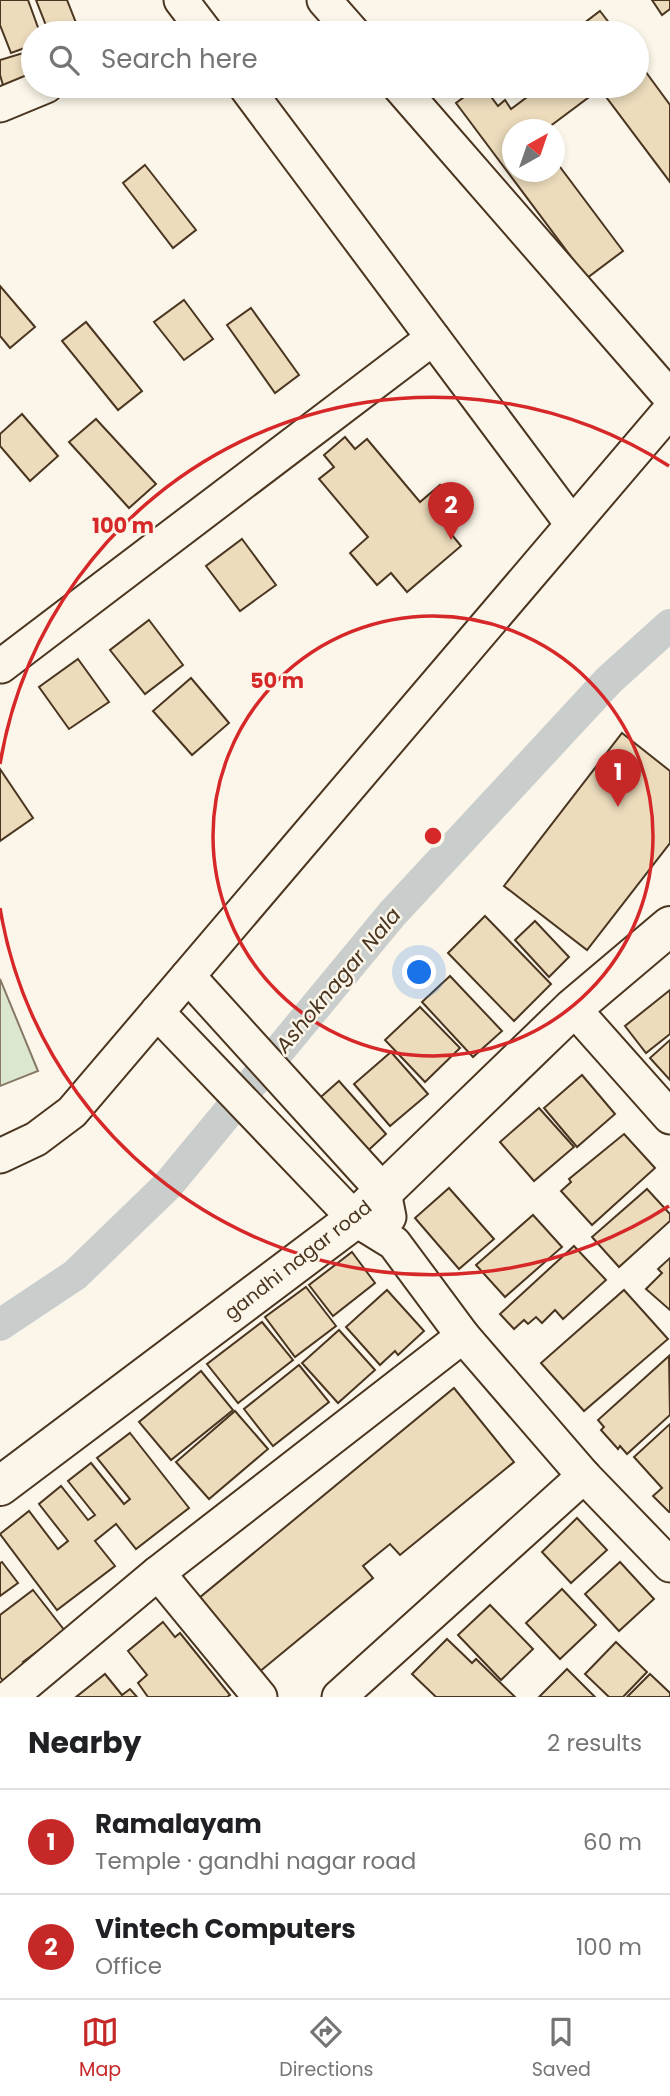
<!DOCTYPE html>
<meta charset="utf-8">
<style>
body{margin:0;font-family:Poppins,sans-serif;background:#f6f6f6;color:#202124}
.compass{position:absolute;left:502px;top:119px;width:63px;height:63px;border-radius:50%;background:#fff;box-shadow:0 4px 10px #0003;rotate:40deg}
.you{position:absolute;left:420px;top:973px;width:24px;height:24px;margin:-18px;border:5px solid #fff;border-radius:50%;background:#1a73e8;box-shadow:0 0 0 10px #1a73e833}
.badge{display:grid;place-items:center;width:46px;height:46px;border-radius:50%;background:#c62828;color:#fff;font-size:23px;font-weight:700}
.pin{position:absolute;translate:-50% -58px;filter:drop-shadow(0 2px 4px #0008)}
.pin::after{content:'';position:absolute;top:37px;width:24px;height:21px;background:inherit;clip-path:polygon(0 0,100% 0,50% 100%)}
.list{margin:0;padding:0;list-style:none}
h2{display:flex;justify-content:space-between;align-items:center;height:91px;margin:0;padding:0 28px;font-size:30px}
h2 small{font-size:23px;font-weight:400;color:#757577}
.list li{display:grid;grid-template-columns:46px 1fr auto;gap:21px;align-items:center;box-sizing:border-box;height:105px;padding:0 28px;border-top:2px solid #e0e0e0}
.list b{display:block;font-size:26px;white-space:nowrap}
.list p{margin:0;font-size:23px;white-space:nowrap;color:#757577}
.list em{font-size:23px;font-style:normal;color:#757577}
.icon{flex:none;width:38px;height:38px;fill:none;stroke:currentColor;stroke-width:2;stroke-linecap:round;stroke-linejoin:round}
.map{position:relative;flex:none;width:670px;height:1697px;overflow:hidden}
.search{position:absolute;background:#fff;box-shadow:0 4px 10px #0003;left:21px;right:21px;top:21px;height:77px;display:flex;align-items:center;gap:18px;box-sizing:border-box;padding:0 24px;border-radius:38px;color:#757577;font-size:26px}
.sheet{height:301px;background:#fff}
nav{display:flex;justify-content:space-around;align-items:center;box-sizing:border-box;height:98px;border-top:2px solid #e0e0e0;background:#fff;font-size:19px;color:#757577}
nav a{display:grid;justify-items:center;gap:4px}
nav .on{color:#c62828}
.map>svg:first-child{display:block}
</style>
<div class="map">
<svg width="670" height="1697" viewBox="0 0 670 1697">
<rect width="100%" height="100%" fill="#fbf6e9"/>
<polygon fill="#dce7d0" stroke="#887966" stroke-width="2" points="0,979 38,1071 0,1086"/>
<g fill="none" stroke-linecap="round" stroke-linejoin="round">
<polyline stroke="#c9cecd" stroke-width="32" points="0,1325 75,1275 168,1185 392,914 609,680 670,625"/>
</g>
<g fill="#ecdcbc" stroke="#4a3520" stroke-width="2">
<polygon points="0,0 28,0 40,33 33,33 33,45 11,53 0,25"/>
<polygon points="36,0 67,0 80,33 49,33"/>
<polygon points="652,0 670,0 670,9 662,15"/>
<polygon points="600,11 617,33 571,33"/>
<polygon points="33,50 33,84 5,92 0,75 0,60"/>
<polygon points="637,60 670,105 670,182 600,89 545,130 512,130 512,172 554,172 554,159 623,251 587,278 456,103 479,86 483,86 498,106 505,100 511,109 542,86 637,86"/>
<polygon points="145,165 196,230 173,248 123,183"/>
<polygon points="0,286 35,327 10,348 0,336"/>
<polygon points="184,300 213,339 184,360 154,322"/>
<polygon points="251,308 299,375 275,393 227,325"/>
<polygon points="86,322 142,391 118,410 62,341"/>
<polygon points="22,414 58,456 30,481 0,446 0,434"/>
<polygon points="96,419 156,484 129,508 69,442"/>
<polygon points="345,437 355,449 367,439 420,502 440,485 465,514 447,529 461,546 407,592 391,573 377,585 350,553 368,537 319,479 334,467 324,455"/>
<polygon points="242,539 276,585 240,611 206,566"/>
<polygon points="149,620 183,665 145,694 110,650"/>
<polygon points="78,659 109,702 69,729 39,687"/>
<polygon points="191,678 229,723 192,755 153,711"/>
<polygon points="622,733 670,771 670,843 587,950 504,886"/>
<polygon points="0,769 33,818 0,841"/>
<polygon points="485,916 551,984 514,1021 448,953"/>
<polygon points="535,921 569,957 549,977 515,940"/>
<polygon points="450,976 502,1031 473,1057 422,1002"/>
<polygon points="670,990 670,1034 646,1053 625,1026"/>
<polygon points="420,1007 460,1048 425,1082 385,1040"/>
<polygon points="670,1040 670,1080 650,1058"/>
<polygon points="391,1052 428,1094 390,1126 354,1084"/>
<polygon points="582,1075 615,1114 577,1147 544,1108"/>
<polygon points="339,1081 386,1134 361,1157 314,1103"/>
<polygon points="539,1108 574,1147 534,1181 500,1142"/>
<polygon points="624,1134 655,1168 592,1225 561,1191 571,1182 569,1179"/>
<polygon points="449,1188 494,1239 459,1269 415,1218"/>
<polygon points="647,1189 670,1214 670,1221 619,1267 592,1237"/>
<polygon points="533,1215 562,1247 505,1297 476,1265"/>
<polygon points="574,1246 606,1280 563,1319 555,1310 542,1323 536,1317 528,1324 524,1320 514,1329 500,1314"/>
<polygon points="352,1252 375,1283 333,1316 309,1285"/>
<polygon points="670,1258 670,1310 646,1289 662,1273 658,1269"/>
<polygon points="306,1287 336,1326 295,1357 265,1317"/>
<polygon points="387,1290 424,1331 398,1355 395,1351 380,1365 346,1327"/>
<polygon points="624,1290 668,1339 584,1411 541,1363"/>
<polygon points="262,1322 293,1360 238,1403 207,1364"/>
<polygon points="339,1330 375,1370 338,1403 302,1363"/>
<polygon points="669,1356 670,1415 627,1454 620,1446 618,1449 601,1430 604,1427 598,1420"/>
<polygon points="299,1365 329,1402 273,1446 244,1409"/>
<polygon points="201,1371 233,1410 171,1460 139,1422"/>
<polygon points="454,1388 514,1462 400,1555 390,1544 363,1566 373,1578 253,1677 193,1603"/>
<polygon points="235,1411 268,1449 209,1499 176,1462"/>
<polygon points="670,1424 670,1512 669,1512 653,1496 662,1488 634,1457"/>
<polygon points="130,1433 189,1508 136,1549 116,1524 95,1541 115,1566 57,1610 0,1534 29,1511 58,1549 68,1541 39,1504 61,1486 88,1520 95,1515 68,1481 91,1463 124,1504 130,1499 97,1458"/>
<polygon points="577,1518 607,1550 571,1583 542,1552"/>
<polygon points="2,1562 18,1583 0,1596 0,1563"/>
<polygon points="620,1562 654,1599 619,1631 585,1594"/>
<polygon points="562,1589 596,1625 560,1659 526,1623"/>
<polygon points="33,1590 65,1631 23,1662 26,1666 4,1682 0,1677 0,1615"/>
<polygon points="490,1605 533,1649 501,1680 458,1635"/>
<polygon points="163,1622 175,1637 180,1633 230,1695 227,1697 148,1697 138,1683 147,1675 128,1651"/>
<polygon points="447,1639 472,1663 476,1659 515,1697 436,1697 412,1674"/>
<polygon points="616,1642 647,1672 623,1697 609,1697 585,1674"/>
<polygon points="567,1669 595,1697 539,1697"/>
<polygon points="105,1674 122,1695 130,1689 137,1697 76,1697"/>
<polygon points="650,1674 670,1693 670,1697 627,1697"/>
</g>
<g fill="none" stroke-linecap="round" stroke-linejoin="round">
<g stroke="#4a3520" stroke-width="37">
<g id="minor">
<polyline points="181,0 206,33"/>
<polyline points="324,0 353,33"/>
<polyline points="245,86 572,524"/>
<polyline points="399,86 670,397"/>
<polyline points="0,105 46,86"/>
<polyline points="1,666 433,338"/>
<polyline points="188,976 384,1192 389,1217"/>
<polyline points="573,1008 670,1117"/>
<polyline points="157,1012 355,1219 394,1243 463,1336 584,1476 670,1565"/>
<polyline points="0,1156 36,1139 72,1112 670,410"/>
<polyline points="158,1573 260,1697"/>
<polyline points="10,1697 158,1573 463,1336"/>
<polyline points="339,1697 584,1476"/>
</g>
</g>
<g stroke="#4a3520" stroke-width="42">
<polyline id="major" points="0,1486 355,1219 573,1008 670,926"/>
</g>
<use href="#minor" stroke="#fbf6e9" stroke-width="33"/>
<use href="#major" stroke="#fbf6e9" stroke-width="38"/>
</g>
<g fill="none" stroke="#d62828" stroke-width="3.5">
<circle cx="433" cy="836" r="220"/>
<path d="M669 1206A439 439 0 0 1 0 908M0 764A439 439 0 0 1 669 466"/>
</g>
<g text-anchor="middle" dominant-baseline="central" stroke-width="5" stroke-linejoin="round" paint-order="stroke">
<g font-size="19" fill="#4a3520" stroke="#fbf6e9">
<text transform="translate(298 1260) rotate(-38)">gandhi nagar road</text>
</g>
<g font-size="21" font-style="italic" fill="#4a3520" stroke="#fbf6e9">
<text transform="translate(338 980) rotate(-50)">Ashoknagar Nala</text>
</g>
</g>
<circle cx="433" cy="836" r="10" fill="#d62828" stroke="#fbf6e9" stroke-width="3.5"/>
<g font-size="21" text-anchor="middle" font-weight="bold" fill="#d62828" stroke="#fbf6e9" stroke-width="5" stroke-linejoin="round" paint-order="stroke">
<text x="123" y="533">100 m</text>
<text x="277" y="688">50 m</text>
</g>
</svg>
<svg class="compass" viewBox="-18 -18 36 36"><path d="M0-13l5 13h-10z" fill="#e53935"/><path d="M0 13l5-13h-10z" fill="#757577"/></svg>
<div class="you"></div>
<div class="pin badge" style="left:618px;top:807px">1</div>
<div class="pin badge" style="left:451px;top:540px">2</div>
<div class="search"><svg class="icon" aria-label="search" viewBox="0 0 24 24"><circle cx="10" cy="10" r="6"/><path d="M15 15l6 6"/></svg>Search here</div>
</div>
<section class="sheet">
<h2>Nearby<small>2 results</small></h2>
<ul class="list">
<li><span class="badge">1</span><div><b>Ramalayam</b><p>Temple · gandhi nagar road</p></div><em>60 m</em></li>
<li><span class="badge">2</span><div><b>Vintech Computers</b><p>Office</p></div><em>100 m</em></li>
</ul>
</section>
<nav>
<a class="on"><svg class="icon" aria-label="map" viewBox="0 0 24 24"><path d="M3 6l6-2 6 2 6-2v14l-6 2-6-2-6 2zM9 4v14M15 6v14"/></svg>Map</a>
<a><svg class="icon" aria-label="directions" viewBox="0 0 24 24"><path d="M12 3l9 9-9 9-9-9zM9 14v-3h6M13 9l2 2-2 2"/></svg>Directions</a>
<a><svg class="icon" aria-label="saved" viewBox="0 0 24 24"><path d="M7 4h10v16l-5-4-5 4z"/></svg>Saved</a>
</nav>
